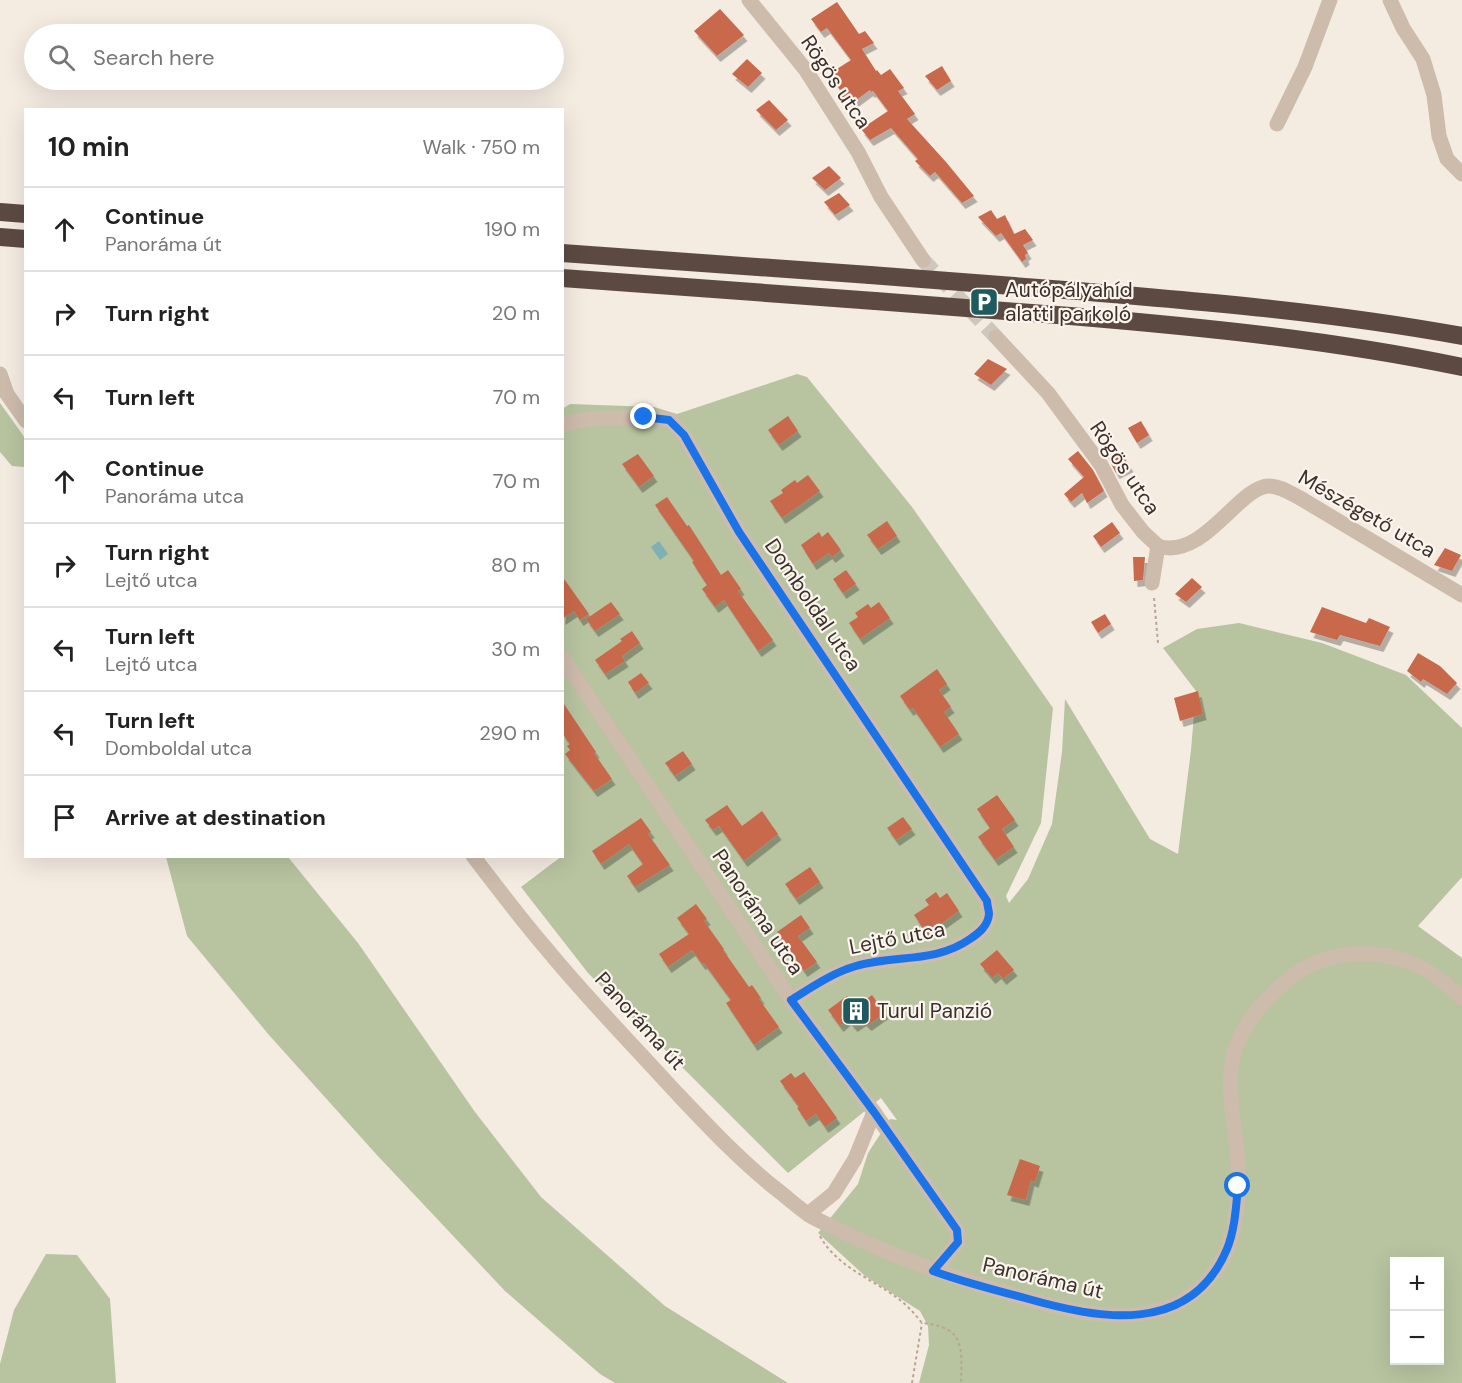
<!DOCTYPE html>
<meta charset="utf-8">
<style>
body{margin:0;font-family:"DM Sans",sans-serif;background:#f2f2f2;color:#222}
.controls{position:absolute;right:18px;bottom:18px;display:grid;overflow:hidden;border-radius:0px;box-shadow:0 6px 24px #0002}
.controls button{width:54px;height:54px;display:grid;place-items:center;padding:0;border:0;border-bottom:2px solid #e0e0e0;background:#fff;color:#222;font:30px sans-serif}
.stop{position:absolute;width:18px;height:18px;margin:-14px;border:4px solid #1a73e8;border-radius:50%;background:#fff}
.stop.end{background:#1a73e8;border-color:#fff;box-shadow:0 2px 6px #0008}
.list{margin:0;padding:0;list-style:none}
h2{display:flex;justify-content:space-between;align-items:center;height:78px;margin:0;padding:0 24px;font-size:26px}
h2 small{font-size:20px;font-weight:400;color:#767676}
.list li{display:grid;grid-template-columns:39px 1fr auto;gap:18px;align-items:center;box-sizing:border-box;height:84px;padding:0 24px;border-top:2px solid #e0e0e0}
.list b{display:block;font-size:22px;white-space:nowrap}
.list p{margin:0;font-size:20px;white-space:nowrap;color:#767676}
.list em{font-size:20px;font-style:normal;color:#767676}
.icon{flex:none;width:33px;height:33px;fill:none;stroke:currentColor;stroke-width:2;stroke-linecap:round;stroke-linejoin:round}
.map{position:relative;flex:none;width:1462px;height:1383px;overflow:hidden}
.search{position:absolute;background:#fff;box-shadow:0 6px 24px #0002;left:24px;top:24px;width:540px;height:66px;display:flex;align-items:center;gap:15px;box-sizing:border-box;padding:0 21px;border-radius:33px;color:#767676;font-size:22px}
.panel{position:absolute;background:#fff;box-shadow:0 6px 24px #0002;left:24px;top:108px;width:540px;height:750px;border-radius:0px}
.map>svg:first-child{display:block}
</style>
<div class="map">
<svg width="1462" height="1383" viewBox="0 0 1462 1383">
<defs>
<filter id="shadow"><feDropShadow dx="3.5" dy="6" stdDeviation="0" flood-color="#0004"/></filter>
</defs>
<rect width="100%" height="100%" fill="#f4ebe1"/>
<g fill="#b8c4a0" fill-rule="evenodd">
<path d="M797,374l10,3 105,130 141,201 -12,115 -35,73 3,7 19,-24 24,-55 10,-72 3,-53 85,140 28,15 13,-104 5,-59 -33,-43 34,-19 42,-6 83,20 84,32 56,53v149l-44,49 44,32v425h-543l10,-38 -1,-19 -8,-15 -55,-35 -47,-43 40,-49 10,-31 22,-34 7,1 -16,-22 -93,75 -200,-200 -67,-86 41,-31v-447l8,-5 84,3 23,7zM1394,1262h46v98h-46z"/>
<polygon points="0,403 25,438 25,467 12,466 0,452"/>
<polygon points="166,857 288,857 358,943 475,1112 541,1197 665,1306 788,1383 615,1383 600,1374 505,1291 376,1154 269,1035 187,936"/>
<polygon points="46,1254 77,1255 110,1299 116,1383 0,1383 0,1364 14,1310"/>
</g>
<polygon fill="#7fb0b2" points="659,541 668,554 660,560 651,547"/>
<g fill="#c8694b" filter="url(#shadow)">
<polygon points="837,2 859,34 865,31 874,43 862,49 876,71 877,70 881,75 890,69 904,88 898,91 915,114 907,119 946,162 974,196 962,203 935,172 930,176 915,161 918,159 891,128 870,140 861,129 888,111 873,91 871,92 870,90 848,106 839,97 843,94 829,74 851,60 827,28 821,32 811,19"/>
<polygon points="720,9 744,35 717,56 694,31"/>
<polygon points="747,59 762,73 748,87 732,74"/>
<polygon points="942,66 951,81 937,90 925,76"/>
<polygon points="769,100 788,120 776,130 756,110"/>
<polygon points="829,166 841,178 825,190 812,178"/>
<polygon points="839,193 850,205 835,215 824,202"/>
<polygon points="991,210 997,219 1005,215 1014,234 1025,229 1033,240 1023,245 1028,253 1025,255 1026,259 1022,262 1001,233 996,236 978,217"/>
<polygon points="988,359 1007,369 991,385 974,374"/>
<polygon points="788,416 798,431 779,445 768,430"/>
<polygon points="1141,421 1149,435 1137,443 1128,428"/>
<polygon points="1078,451 1093,470 1104,491 1087,503 1082,493 1071,502 1064,494 1084,477 1068,459"/>
<polygon points="1120,452 1130,466 1116,473 1108,458"/>
<polygon points="638,454 654,476 639,487 622,464"/>
<polygon points="808,475 820,491 782,518 770,501 783,493 781,490 795,480 797,483"/>
<polygon points="667,497 687,526 689,525 721,575 728,570 741,589 738,591 773,640 758,651 724,600 715,607 702,589 707,585 692,562 694,561 655,505"/>
<polygon points="887,521 897,536 878,549 867,535"/>
<polygon points="1112,522 1120,533 1101,547 1093,536"/>
<polygon points="819,532 822,537 828,532 841,550 832,557 829,553 813,564 801,545"/>
<polygon points="1445,548 1461,555 1452,571 1434,565"/>
<polygon points="1133,557 1145,557 1143,580 1134,581"/>
<polygon points="846,570 856,584 843,593 833,579"/>
<polygon points="562,576 589,614 580,620 574,611 562,619"/>
<polygon points="1192,578 1202,587 1186,602 1175,594"/>
<polygon points="611,602 620,614 595,631 586,619"/>
<polygon points="879,602 890,618 860,639 849,623 858,617 855,613 868,604 871,608"/>
<polygon points="1322,607 1366,623 1369,618 1390,627 1380,646 1340,635 1337,640 1310,632"/>
<polygon points="1105,614 1111,624 1098,633 1091,622"/>
<polygon points="632,631 640,643 622,656 625,661 605,674 595,660 622,641 620,639"/>
<polygon points="1418,653 1440,666 1457,683 1447,694 1423,679 1421,682 1407,671"/>
<polygon points="937,669 947,684 939,690 951,707 944,712 959,734 940,747 913,708 910,710 900,696"/>
<polygon points="641,673 649,683 635,693 628,682"/>
<polygon points="1198,691 1203,714 1180,721 1174,698"/>
<polygon points="562,701 596,752 594,753 612,779 594,791 565,754 570,750 567,746 570,744 562,733"/>
<polygon points="683,751 692,764 675,776 665,763"/>
<polygon points="997,795 1015,820 1002,829 1014,847 995,860 978,837 990,828 977,809"/>
<polygon points="727,805 742,826 762,811 778,834 744,861 719,826 713,830 705,820"/>
<polygon points="903,817 912,829 896,840 887,828"/>
<polygon points="641,818 651,832 648,834 670,865 635,887 627,876 643,864 629,844 601,864 592,851"/>
<polygon points="810,867 820,882 796,899 785,884"/>
<polygon points="936,892 940,898 947,893 959,911 927,934 914,915 929,905 925,900"/>
<polygon points="696,904 707,919 704,921 724,949 723,950 749,987 752,985 761,998 759,999 779,1027 754,1045 726,1003 731,1000 704,963 702,964 692,950 668,967 659,954 689,934 677,918"/>
<polygon points="801,915 810,928 798,936 817,962 804,971 777,932"/>
<polygon points="997,950 1014,970 1003,979 998,973 992,978 980,964"/>
<polygon points="872,995 885,1013 868,1025 863,1020 854,1026 848,1019 840,1026 828,1010 847,996 855,1008"/>
<polygon points="804,1072 837,1118 825,1127 816,1114 806,1121 797,1108 799,1107 780,1081 791,1073 795,1078"/>
<polygon points="1020,1159 1040,1166 1035,1182 1031,1180 1026,1200 1007,1195"/>
</g>
<g fill="none" stroke-linecap="round" stroke-linejoin="round">
<polyline stroke="#cfc6bd" stroke-width="15" stroke-dasharray="15 8" stroke-linecap="butt" points="923,260 996,337"/>
<g stroke="#b9a596" stroke-width="2" stroke-dasharray="3 3" stroke-linecap="butt">
<polyline points="1154,598 1158,643"/>
<path d="M820,1236c16,30 50,42 76,61 10,7 18,16 26,26 43,4 40,24 39,60"/>
<polyline points="912,1383 922,1323"/>
</g>
<g stroke="#cdbbac" stroke-width="15">
<polyline points="749,0 805,69 858,152 881,197 923,260"/>
<polyline points="1390,0 1403,28 1423,59 1434,95 1439,136 1447,159 1462,174"/>
<polyline points="1277,124 1305,67 1330,0"/>
<polyline points="996,337 1048,393 1101,465 1122,505 1143,532 1158,546 1152,583"/>
<polyline points="0,374 7,394 26,421"/>
<path d="M562,424l26,-5 56,-2 26,3 14,15 55,97 248,369c0,4 2,9 2,13 -1,12 -10,19 -19,25 -36,25 -74,15 -114,27 -24,7 -44,21 -65,34"/>
<path d="M1158,546c45,15 81,-60 111,-60 11,0 21,7 31,12l162,97"/>
<polyline points="562,657 791,1000 874,1112 957,1230 958,1242 934,1271"/>
<path d="M473,856c24,31 47,62 72,91 40,49 84,94 126,140 35,37 69,74 109,105 10,8 19,16 29,23 10,6 22,11 32,16 63,31 123,50 190,69 57,16 124,30 171,-14 36,-33 39,-91 35,-136 -3,-33 -12,-67 -2,-100 8,-24 23,-43 41,-60 19,-18 42,-32 69,-35 48,-6 83,10 117,43"/>
<polyline points="808,1214 834,1193 855,1159 874,1112"/>
</g>
<g stroke="#5c4a42" stroke-width="18">
<polyline points="0,212 26,214"/>
<polyline points="0,237 26,239"/>
<polyline points="562,253 870,275"/>
<polyline points="562,278 875,301"/>
<path d="M1065,290c133,11 266,22 397,46"/>
<path d="M1070,316c131,11 263,24 392,51"/>
</g>
<g stroke="#5c4a42" stroke-width="18">
<polyline points="870,275 1065,290"/>
<polyline points="875,301 1070,316"/>
</g>
</g>
<g fill="none" stroke-linecap="round" stroke-linejoin="round">
<path stroke="#1a73e8" stroke-width="8" d="M644,417l25,3 15,15 55,97 248,369c0,4 2,9 2,13 -1,12 -10,19 -19,25 -36,25 -75,15 -114,27 -24,7 -44,21 -65,34l83,112 83,118 1,12 -25,29c30,11 61,19 92,27 73,21 165,39 202,-49 8,-20 9,-42 11,-63"/>
</g>
<defs>
<g id="parking-square" transform="scale(1.5)"><rect x="-9" y="-9" width="18" height="18" rx="4" fill="#1f5a5e" stroke="#fbf5ee"/><path d="M-3.5-5.5H1a3.5 3.5 0 0 1 0 7H-1V5.5H-3.5ZM-1-3.4V-.6H.8a1.4 1.4 0 0 0 0-2.8Z" fill="#fff"/></g>
<g id="building-square" transform="scale(1.5)"><rect x="-9" y="-9" width="18" height="18" rx="4" fill="#1f5a5e" stroke="#fbf5ee"/><path d="M-4-6H4V6H1V3H-1V6H-4ZM-2.5-4.3h1.7v1.8h-1.7ZM.8-4.3h1.7v1.8H.8ZM-2.5-1h1.7V.8h-1.7ZM.8-1h1.7V.8H.8Z" fill="#fff"/></g>
</defs>
<g fill-rule="evenodd">
<use href="#parking-square" x="984" y="302"/>
<use href="#building-square" x="856" y="1011"/>
</g>
<g text-anchor="middle" dominant-baseline="central" stroke-width="4.5" stroke-linejoin="round" paint-order="stroke">
<g font-size="21" fill="#3b302b" stroke="#fbf5ee">
<text transform="translate(836 82) rotate(56)">Rögös utca</text>
<text transform="translate(1125 468) rotate(56)">Rögös utca</text>
<text transform="translate(1367 514) rotate(30)">Mészégető utca</text>
<text transform="translate(813 605) rotate(56)">Domboldal utca</text>
<text transform="translate(758 912) rotate(56)">Panoráma utca</text>
<text transform="translate(897 938) rotate(-11)">Lejtő utca</text>
<text transform="translate(640 1021) rotate(48)">Panoráma út</text>
<text transform="translate(1043 1278) rotate(13)">Panoráma út</text>
</g>
<g font-size="21" fill="#3b302b" stroke="#fbf5ee" text-anchor="start">
<text x="1005" y="290">Autópályahíd<tspan x="1005" dy="24">alatti parkoló</tspan></text>
<text x="877" y="1011">Turul Panzió</text>
</g>
</g>
</svg>
<div class="controls">
<button>+</button>
<button>−</button>
</div>
<div class="stop" style="left:1238px;top:1186px"></div>
<div class="stop end" style="left:644px;top:417px"></div>
<div class="search"><svg class="icon" aria-label="search" viewBox="0 0 24 24"><circle cx="10" cy="10" r="6"/><path d="M15 15l6 6"/></svg>Search here</div>
<section class="panel">
<h2>10 min<small>Walk · 750 m</small></h2>
<ul class="list">
<li><svg class="icon" aria-label="ahead" viewBox="0 0 24 24"><path d="M12 20V5M6 11l6-6 6 6"/></svg><div><b>Continue</b><p>Panoráma út</p></div><em>190 m</em></li>
<li><svg class="icon" aria-label="right" viewBox="0 0 24 24"><path d="M7 20v-9h11M14 6l5 5-5 5"/></svg><div><b>Turn right</b></div><em>20 m</em></li>
<li><svg class="icon" aria-label="left" viewBox="0 0 24 24"><path d="M17 20v-9H6M10 6l-5 5 5 5"/></svg><div><b>Turn left</b></div><em>70 m</em></li>
<li><svg class="icon" aria-label="ahead" viewBox="0 0 24 24"><path d="M12 20V5M6 11l6-6 6 6"/></svg><div><b>Continue</b><p>Panoráma utca</p></div><em>70 m</em></li>
<li><svg class="icon" aria-label="right" viewBox="0 0 24 24"><path d="M7 20v-9h11M14 6l5 5-5 5"/></svg><div><b>Turn right</b><p>Lejtő utca</p></div><em>80 m</em></li>
<li><svg class="icon" aria-label="left" viewBox="0 0 24 24"><path d="M17 20v-9H6M10 6l-5 5 5 5"/></svg><div><b>Turn left</b><p>Lejtő utca</p></div><em>30 m</em></li>
<li><svg class="icon" aria-label="left" viewBox="0 0 24 24"><path d="M17 20v-9H6M10 6l-5 5 5 5"/></svg><div><b>Turn left</b><p>Domboldal utca</p></div><em>290 m</em></li>
<li><svg class="icon" aria-label="arrive" viewBox="0 0 24 24"><path d="M6 21V4h12l-3 4 3 4H6"/></svg><div><b>Arrive at destination</b></div></li>
</ul>
</section>
</div>
